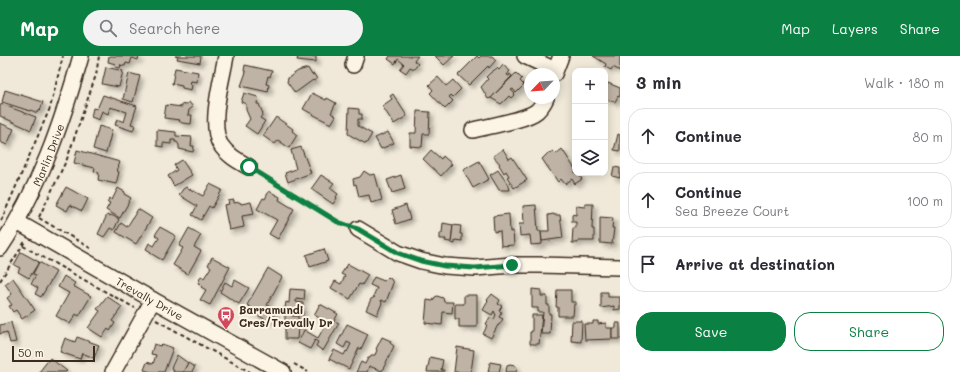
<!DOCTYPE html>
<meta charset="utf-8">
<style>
body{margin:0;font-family:Mali,sans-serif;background:#f2f2f3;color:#2b2b33}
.controls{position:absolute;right:12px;top:12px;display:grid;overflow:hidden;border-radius:8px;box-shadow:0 2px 10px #0003}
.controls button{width:36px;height:36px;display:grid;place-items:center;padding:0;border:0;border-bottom:1px solid #e1e1e2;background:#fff;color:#2b2b33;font:20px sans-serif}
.compass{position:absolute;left:524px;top:12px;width:36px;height:36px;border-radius:50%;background:#fff;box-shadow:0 2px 10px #0003;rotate:245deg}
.scale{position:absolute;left:12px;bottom:10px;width:83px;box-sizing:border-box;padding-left:4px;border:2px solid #3b2a1e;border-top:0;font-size:11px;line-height:14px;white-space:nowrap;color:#3b2a1e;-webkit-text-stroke:3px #fcf5e5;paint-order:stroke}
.stop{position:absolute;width:12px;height:12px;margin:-9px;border:3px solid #0b8043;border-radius:50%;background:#fff}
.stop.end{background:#0b8043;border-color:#fff;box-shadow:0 1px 4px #0008}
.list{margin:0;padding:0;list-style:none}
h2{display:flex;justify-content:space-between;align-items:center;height:52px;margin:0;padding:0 16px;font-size:17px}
h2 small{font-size:13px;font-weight:400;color:#7c7c81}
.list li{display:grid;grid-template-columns:26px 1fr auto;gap:12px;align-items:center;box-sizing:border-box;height:56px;margin:0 8px 8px;padding:0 8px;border:1px solid #e1e1e2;border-radius:16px}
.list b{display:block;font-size:15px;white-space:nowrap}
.list p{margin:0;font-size:13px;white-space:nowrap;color:#7c7c81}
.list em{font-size:13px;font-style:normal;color:#7c7c81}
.actions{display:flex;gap:8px;padding:12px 16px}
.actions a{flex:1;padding:9px 0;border:1px solid #0b8043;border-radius:16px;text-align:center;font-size:14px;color:#0b8043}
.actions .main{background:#0b8043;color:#fff}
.icon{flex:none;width:22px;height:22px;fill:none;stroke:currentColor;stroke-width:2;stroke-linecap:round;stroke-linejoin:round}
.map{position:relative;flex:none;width:620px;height:316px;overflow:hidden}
header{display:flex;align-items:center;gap:24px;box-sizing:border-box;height:56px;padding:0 20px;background:#0b8043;color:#fff}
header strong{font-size:19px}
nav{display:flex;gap:22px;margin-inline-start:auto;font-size:14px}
.search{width:280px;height:36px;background:#f2f2f3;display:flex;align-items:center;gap:10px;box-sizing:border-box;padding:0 14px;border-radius:22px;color:#7c7c81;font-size:15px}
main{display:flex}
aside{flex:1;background:#fff}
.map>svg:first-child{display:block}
</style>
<header>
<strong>Map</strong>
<div class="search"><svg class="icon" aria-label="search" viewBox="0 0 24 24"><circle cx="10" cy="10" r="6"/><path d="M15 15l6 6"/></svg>Search here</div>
<nav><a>Map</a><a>Layers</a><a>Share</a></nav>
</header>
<main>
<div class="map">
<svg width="620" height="316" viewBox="0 0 620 316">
<defs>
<filter id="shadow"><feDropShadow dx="3.5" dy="3.5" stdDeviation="2" flood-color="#0004"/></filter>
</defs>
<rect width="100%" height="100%" fill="#f0e9d9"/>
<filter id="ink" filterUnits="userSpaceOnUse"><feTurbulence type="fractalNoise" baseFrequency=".025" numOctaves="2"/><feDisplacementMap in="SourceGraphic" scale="8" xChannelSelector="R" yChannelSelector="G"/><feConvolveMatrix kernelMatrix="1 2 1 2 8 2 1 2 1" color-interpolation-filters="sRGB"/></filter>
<g filter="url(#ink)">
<g fill="#beb3a4" stroke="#3b2a1e" filter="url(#shadow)">
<polygon points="109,0 139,0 138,4 132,2 130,8 126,7 125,10 120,9 121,9 120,12 115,11 116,8 108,6"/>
<polygon points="175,0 201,0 200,7 177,3 178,1"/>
<polygon points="298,0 316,0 316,6 297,4"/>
<polygon points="390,0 418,0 414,5 418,8 414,13 410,11 406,17 400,13 404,8 398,3 395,8 388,3"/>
<polygon points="435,0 454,0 444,9"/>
<polygon points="477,0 479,2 481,0 492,0 496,4 489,12 488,10 469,29 458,19"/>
<polygon points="593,0 620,0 620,15 613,11 611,14 605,11 606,8"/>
<polygon points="245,9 272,15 270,21 268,20 266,28 269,29 268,36 241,30 246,16 244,15"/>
<polygon points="503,9 510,15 507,19 509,20 510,18 512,20 491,42 488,43 481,31 488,23 486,21 490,17 497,12 499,14"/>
<polygon points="106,11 123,15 119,31 102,28"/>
<polygon points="175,12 198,16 197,26 191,25 190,28 192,29 191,34 182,32 182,30 172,28"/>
<polygon points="308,12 312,19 314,18 317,23 314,25 313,24 295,37 287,26 288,22 298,15"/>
<polygon points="129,17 140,20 133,46 123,43"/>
<polygon points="516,17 522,23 520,25 524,29 516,37 513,33 511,34 515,38 511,42 509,40 501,48 491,42"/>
<polygon points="438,21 446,30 453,24 461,33 453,41 451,39 449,41 453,45 445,53 430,37 433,34 429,29"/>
<polygon points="608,27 620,32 620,39 619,41 618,40 615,46 607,43 605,43 605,33"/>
<polygon points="5,34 43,46 40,55 38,54 37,57 31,54 30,55 2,46"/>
<polygon points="244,37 258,41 257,48 259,48 263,58 260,62 265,65 257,78 245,70 250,63 246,54 246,48 241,46"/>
<polygon points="312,37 326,44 327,42 336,47 331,57 336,60 331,68 303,53"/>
<polygon points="393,38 407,60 394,68 382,50 392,43 390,40"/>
<polygon points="103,39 137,50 131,68 135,69 133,75 115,69 117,63 124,66 127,56 110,51 108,58 102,55 99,64 91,61 93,52 97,53"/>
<polygon points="189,46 193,51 189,54 188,59 192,59 191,68 182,67 179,65 180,64 164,62 166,49 182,51 182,48 185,49"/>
<polygon points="1,48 36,61 31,74 0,60 0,51"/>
<polygon points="349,52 359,53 359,58 362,58 362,63 358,63 358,70 372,78 366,88 348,78"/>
<polygon points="417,55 430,56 429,78 423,78 422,91 410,90 410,77 416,77"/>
<polygon points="276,61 293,73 292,75 297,79 289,92 278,84 275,88 263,80"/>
<polygon points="0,67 14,73 7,89 0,86"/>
<polygon points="99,70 112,74 106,97 93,93"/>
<polygon points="157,74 176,76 176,80 192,81 191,90 194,90 193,96 179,93 179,89 177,86 175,86 175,84 171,84 171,88 163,87 163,91 157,90"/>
<polygon points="388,76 394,87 381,93 375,82"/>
<polygon points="618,78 620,79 620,95 614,94"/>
<polygon points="301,91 311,117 288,126 285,117 296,113 291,94"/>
<polygon points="503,93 509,103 512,101 527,124 514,132 507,121 509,120 506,115 504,117 499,109 500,108 493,100"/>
<polygon points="562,93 575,113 575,117 578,117 582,123 575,128 572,123 565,128 561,123 558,126 542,103 549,96 550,97 553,95 556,98"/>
<polygon points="77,94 120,106 117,115 119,116 116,128 98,124 99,117 94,116 95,112 74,107"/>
<polygon points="431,94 441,103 443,100 452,108 441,120 423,103"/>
<polygon points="182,104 192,119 174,130 168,120 177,114 174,109"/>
<polygon points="479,105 489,123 473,132 463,114"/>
<polygon points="614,111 620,112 620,122 612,120"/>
<polygon points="498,114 509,130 510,134 499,134 490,119"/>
<polygon points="364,115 370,119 375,118 382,144 371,147 369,139 359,141 356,128 354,129 353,123 360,121"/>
<polygon points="321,119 334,127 330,132 338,138 336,141 337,142 333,148 311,133"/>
<polygon points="401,119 405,133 392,137 387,124"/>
<polygon points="210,128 222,134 212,152 209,150 201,164 192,159 197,150 179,139 183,133 186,131 203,140"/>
<polygon points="66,131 88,143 82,155 70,149 67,155 56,149"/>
<polygon points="118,132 125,136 124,138 131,142 120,162 106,154 110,147 107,146 110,142 112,144"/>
<polygon points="269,135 280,141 279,144 294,153 278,183 269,178 277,164 257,153 263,142 265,143"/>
<polygon points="234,144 234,147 240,146 241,148 251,146 254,158 242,160 244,171 229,174 224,149 229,148 228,145"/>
<polygon points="585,148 593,148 592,173 594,173 594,185 578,185 578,187 572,187 573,172 576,172 576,166 572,166 572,158 576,159 576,150 585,151"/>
<polygon points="406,149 410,163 396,168 392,154"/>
<polygon points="536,149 538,175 541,175 542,188 531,189 530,179 520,180 519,168 524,168 523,150"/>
<polygon points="138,153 152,162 136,188 116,176 121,167 127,171"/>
<polygon points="509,158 510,176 513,175 514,189 501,190 500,175 494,176 493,160"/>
<polygon points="554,158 554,159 560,159 563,182 542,185 541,175 549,175 548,159"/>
<polygon points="107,159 110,160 111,159 119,163 114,174 110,172 104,181 98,178"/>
<polygon points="600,161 613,162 612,172 614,172 612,188 600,187"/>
<polygon points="443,167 453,169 451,187 450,186 445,185 446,183 440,183 440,177 442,177"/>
<polygon points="453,169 461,170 460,178 462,178 462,185 455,184 455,188 451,187"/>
<polygon points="160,171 176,180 162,204 150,197 151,196 146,193 149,187 154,190 159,182 155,179"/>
<polygon points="189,172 201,179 194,191 201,195 188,218 173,209 183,192 179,190"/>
<polygon points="324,193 328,205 310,211 306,199"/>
<polygon points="21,196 39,206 29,222 18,216 20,212 14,209"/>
<polygon points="212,201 230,211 210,249 200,244 206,234 201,231 202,229 198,227 201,220 204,222 211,211 208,209"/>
<polygon points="39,206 56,216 41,241 35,238 38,232 31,228 36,219 33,218"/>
<polygon points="348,208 368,219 362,229 359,228 350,243 331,232 335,225 341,228 345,220 341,218"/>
<polygon points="268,212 282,221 267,249 277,254 270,266 250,255 252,252 247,249"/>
<polygon points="64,220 75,227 73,230 91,240 79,260 76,258 70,268 56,260 69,237 58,231"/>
<polygon points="374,221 384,225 388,221 391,223 393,227 386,246 381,244 382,247 377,259 366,254 371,243 375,241 373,240 377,232 370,229"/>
<polygon points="13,222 35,254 22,263 16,254 13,256 9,250 12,249 7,242 12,238 5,228"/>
<polygon points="235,224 249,232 239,248 220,236 225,226 232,230"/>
<polygon points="290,233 305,234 304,244 296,243 296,246 303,247 303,259 292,259 292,260 298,260 298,264 303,264 303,272 298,272 297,283 285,283 285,259 283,259 283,252 285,252 286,246 289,247"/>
<polygon points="532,233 541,234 541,240 547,240 547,249 549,249 549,258 551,258 550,278 541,278 543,256 538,256 538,252 532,252"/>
<polygon points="557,234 571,234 571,246 576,246 576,248 574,248 573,260 558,260 558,251 556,251"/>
<polygon points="601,236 608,236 608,241 620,241 620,253 614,254 614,250 601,252"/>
<polygon points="492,238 500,244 498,248 502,250 499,255 502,256 499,261 503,263 499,269 498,269 491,282 483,278 486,272 486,271 487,268 486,268 490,261 494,263 496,259 494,255 492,259 483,254 488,245 487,244"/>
<polygon points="464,239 477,239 477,271 459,271 459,263 455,263 455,248 464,248"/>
<polygon points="107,240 122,251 112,265 115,267 110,275 108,273 102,281 88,272 100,255 97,253"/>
<polygon points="437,240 443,242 444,246 453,246 452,257 443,256 442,269 425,267 427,244 433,245 435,241"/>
<polygon points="320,248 338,258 334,265 339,267 323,295 316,290 318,286 315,284 310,293 298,287 304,274 318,282 327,266 314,259"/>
<polygon points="532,259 542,259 539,288 530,288 530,276 532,276"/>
<polygon points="572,265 582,265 581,286 571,285"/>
<polygon points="593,265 598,265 598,268 606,267 606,272 612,272 612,283 585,284 584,268 593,268"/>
<polygon points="11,266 16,286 10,287 7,276 0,278 0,269"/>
<polygon points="616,267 620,267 620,283 612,283 612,272 616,272"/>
<polygon points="347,268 368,278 361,293 359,292 349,313 329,303 334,294 344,299 346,295 347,296 351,288 347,286 344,292 337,288"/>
<polygon points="77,281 99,289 94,302 82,297 80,303 60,296 65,282 75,286"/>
<polygon points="382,281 391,285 390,287 394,290 382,315 369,310 367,316 356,316 361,306 365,308 368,302 370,302 371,299 375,299 377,294 376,293"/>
<polygon points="154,288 160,290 162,288 173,292 164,316 151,316 144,314 147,306 153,308 156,299 151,298"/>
<polygon points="457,291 474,294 471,316 454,316"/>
<polygon points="177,299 188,307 183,316 173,316 174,314 171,312"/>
<polygon points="430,301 443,304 441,314 444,314 443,316 427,316"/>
<polygon points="50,302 67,315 66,316 39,316"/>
<polygon points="490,306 501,308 499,316 488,316"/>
<polygon points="188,307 195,311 192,316 183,316"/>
<polygon points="510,308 515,309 517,312 516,316 506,316 507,309"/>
</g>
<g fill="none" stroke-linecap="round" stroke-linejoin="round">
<g stroke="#3b2a1e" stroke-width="18">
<g id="minor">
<path d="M226,0c-4,23 -17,67 -6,88 7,11 18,17 29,23"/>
<polyline points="525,0 555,14"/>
<polyline points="353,9 356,0"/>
<polyline points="554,18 561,0"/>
<path d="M473,74c16,-4 53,-10 64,-19 4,-4 7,-8 9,-13"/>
<path id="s1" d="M17,166l136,78 130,72"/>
<polyline points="358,173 398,197 421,205 445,210 475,212 512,209 539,209 620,211"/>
<path id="s2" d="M0,192c39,-58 62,-125 81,-192"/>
<polyline points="113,316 153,244"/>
</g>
</g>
<g stroke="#3b2a1e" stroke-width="2" stroke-dasharray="4 3" stroke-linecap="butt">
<polyline points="258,117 300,142 338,166 346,169"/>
<polyline points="39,161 67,103 96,19 99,0"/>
<polyline points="39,162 92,193"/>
<polyline points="1,165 50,52 63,0"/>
<polyline points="23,190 135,252"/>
<polyline points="0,225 26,184"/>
<polyline points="156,264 250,316"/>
<polyline points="294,308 308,316"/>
</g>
<use href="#minor" stroke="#fcf5e5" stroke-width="15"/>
</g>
</g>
<g fill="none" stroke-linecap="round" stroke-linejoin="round" filter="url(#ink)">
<polyline stroke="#0b8043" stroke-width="5" points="249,111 338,166 358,173 398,197 421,205 445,210 475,212 512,209"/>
</g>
<defs>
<g id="bus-pin" transform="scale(0.9)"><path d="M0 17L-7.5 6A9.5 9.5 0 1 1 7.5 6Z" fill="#d1495b" stroke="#fcf5e5"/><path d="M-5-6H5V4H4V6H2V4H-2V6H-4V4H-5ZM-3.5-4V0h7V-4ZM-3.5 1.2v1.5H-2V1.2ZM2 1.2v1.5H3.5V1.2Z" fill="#fff"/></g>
</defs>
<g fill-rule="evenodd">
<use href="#bus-pin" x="226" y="259"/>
</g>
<g text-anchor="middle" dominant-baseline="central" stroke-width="4" stroke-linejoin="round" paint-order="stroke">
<g font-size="11" fill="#3b2a1e" stroke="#fcf5e5">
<text stroke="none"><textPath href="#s2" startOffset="105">Marlin Drive</textPath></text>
<text stroke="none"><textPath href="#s1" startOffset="153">Trevally Drive</textPath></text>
</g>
<g font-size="11" font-weight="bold" fill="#3b2a1e" stroke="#fcf5e5" text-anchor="start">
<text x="239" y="253">Barramundi<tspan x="239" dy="13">Cres/Trevally Dr</tspan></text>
</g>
</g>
</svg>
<div class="controls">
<button>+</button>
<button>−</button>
<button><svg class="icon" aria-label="layers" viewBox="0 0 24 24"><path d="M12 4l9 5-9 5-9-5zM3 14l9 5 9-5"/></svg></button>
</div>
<svg class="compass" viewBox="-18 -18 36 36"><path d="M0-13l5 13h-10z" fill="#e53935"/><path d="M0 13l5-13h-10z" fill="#7c7c81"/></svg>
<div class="scale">50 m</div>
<div class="stop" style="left:249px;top:111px"></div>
<div class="stop end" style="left:512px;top:209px"></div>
</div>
<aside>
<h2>3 min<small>Walk · 180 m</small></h2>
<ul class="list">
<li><svg class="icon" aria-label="ahead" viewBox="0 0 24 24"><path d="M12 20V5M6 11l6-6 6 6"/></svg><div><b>Continue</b></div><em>80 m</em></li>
<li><svg class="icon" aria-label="ahead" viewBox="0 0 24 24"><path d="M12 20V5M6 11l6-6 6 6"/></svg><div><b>Continue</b><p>Sea Breeze Court</p></div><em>100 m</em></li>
<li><svg class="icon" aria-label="arrive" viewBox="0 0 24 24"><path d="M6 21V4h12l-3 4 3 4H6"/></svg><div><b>Arrive at destination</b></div></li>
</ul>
<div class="actions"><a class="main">Save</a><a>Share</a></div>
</aside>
</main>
